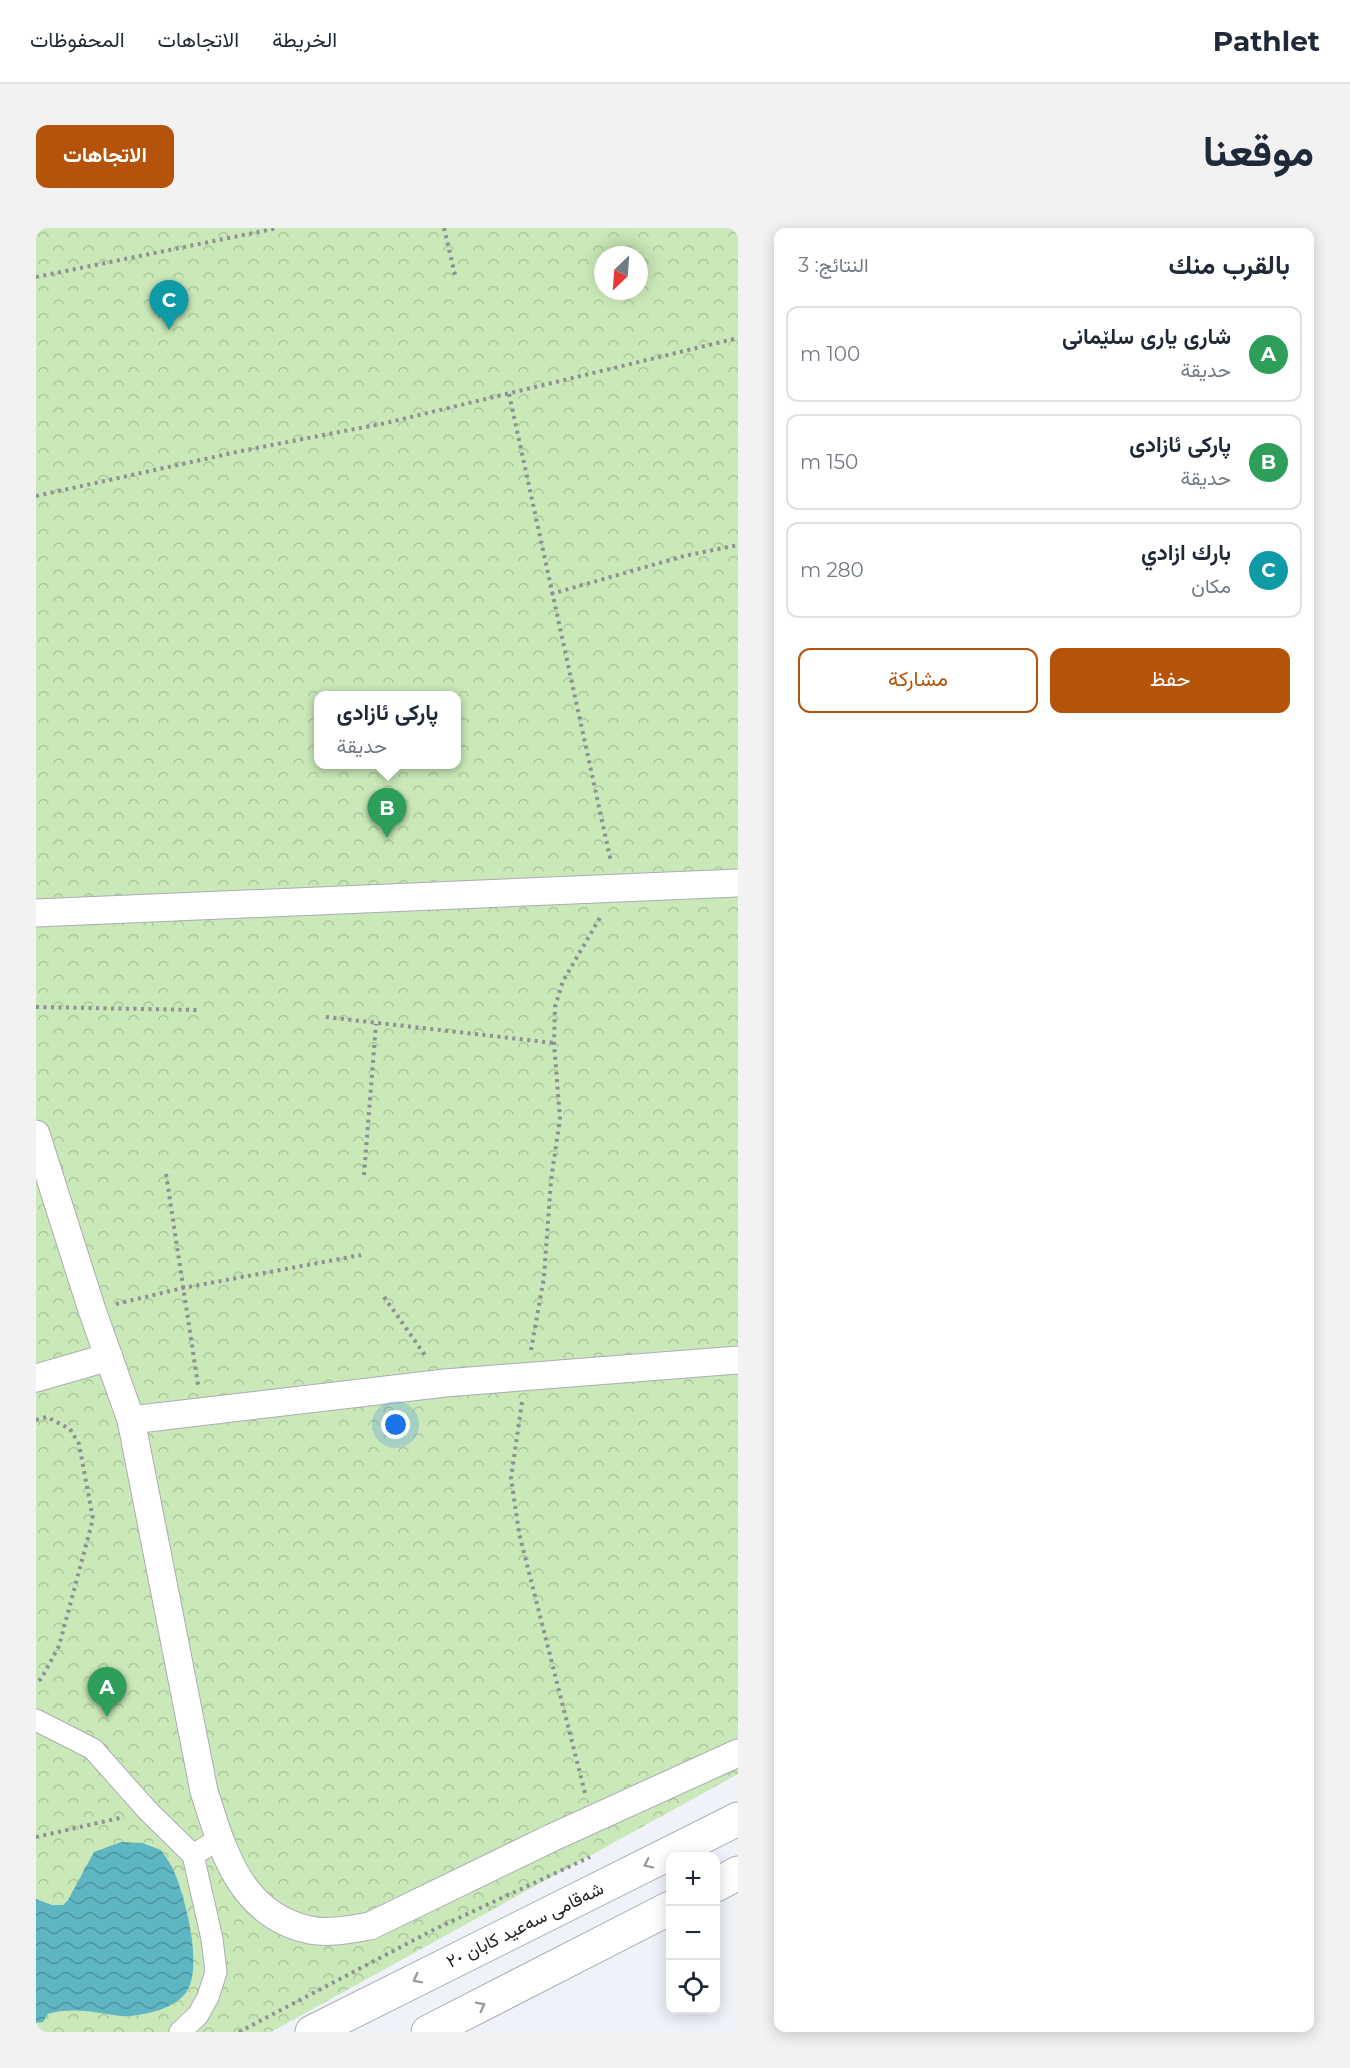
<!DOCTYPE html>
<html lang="ar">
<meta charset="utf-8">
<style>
body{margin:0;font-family:Montserrat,Vazirmatn,sans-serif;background:#f2f2f3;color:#1f2937;direction:rtl}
.controls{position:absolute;right:18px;bottom:18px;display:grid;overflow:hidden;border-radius:12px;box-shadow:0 3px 15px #0003}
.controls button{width:54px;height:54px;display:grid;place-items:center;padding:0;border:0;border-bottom:2px solid #e0e1e3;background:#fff;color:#1f2937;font:30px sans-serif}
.compass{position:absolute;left:558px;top:18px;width:54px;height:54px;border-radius:50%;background:#fff;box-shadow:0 3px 15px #0003;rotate:205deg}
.you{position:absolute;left:360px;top:1197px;width:21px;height:21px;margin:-15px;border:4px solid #fff;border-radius:50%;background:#1a73e8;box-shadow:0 0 0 9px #1a73e833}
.badge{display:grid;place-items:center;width:39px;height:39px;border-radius:50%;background:#b45309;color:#fff;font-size:20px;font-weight:700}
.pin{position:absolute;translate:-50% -50px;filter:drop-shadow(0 2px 3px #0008)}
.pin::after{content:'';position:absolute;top:32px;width:21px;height:18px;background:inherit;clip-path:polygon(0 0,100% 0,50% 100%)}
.popup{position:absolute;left:278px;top:463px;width:147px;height:78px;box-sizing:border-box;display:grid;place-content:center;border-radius:12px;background:#fff;filter:drop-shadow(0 2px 4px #0005);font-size:20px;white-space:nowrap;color:#747a83}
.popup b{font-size:22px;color:#1f2937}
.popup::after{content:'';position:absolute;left:50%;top:100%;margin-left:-12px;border:12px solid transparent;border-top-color:#fff}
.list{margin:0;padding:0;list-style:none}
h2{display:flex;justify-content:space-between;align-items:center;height:78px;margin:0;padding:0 24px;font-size:26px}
h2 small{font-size:20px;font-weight:400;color:#747a83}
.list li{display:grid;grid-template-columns:39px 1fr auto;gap:18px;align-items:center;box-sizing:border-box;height:96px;margin:0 12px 12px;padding:0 12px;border:2px solid #e0e1e3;border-radius:12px}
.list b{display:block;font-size:22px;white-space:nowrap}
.list p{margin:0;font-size:20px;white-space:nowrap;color:#747a83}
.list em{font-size:20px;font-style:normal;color:#747a83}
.actions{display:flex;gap:12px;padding:18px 24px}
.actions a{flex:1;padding:14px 0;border:2px solid #b45309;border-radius:12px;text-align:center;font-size:21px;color:#b45309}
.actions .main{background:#b45309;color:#fff}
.icon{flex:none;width:33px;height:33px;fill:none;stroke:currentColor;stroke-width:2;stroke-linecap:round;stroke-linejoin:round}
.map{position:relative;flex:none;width:702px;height:1804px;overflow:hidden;direction:ltr;border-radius:12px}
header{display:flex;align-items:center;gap:36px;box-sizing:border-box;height:84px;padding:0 30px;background:#fff;border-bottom:2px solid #e0e1e3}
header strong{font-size:28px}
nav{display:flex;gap:33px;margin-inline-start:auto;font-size:21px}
.intro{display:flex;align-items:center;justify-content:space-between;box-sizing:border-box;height:144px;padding:0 36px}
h1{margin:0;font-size:42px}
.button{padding:15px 27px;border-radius:12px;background:#b45309;color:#fff;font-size:21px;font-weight:700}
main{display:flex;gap:36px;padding:0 36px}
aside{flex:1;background:#fff;border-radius:12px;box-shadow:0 3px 15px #0003}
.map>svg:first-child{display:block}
</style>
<header>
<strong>Pathlet</strong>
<nav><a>الخريطة</a><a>الاتجاهات</a><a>المحفوظات</a></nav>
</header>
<div class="intro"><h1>موقعنا</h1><a class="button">الاتجاهات</a></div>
<main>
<aside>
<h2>بالقرب منك<small>النتائج: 3</small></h2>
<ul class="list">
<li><span class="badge" style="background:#2e9e5b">A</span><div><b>شاری یاری سلێمانی</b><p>حديقة</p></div><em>100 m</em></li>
<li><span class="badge" style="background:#2e9e5b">B</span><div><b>پارکی ئازادی</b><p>حديقة</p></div><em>150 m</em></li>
<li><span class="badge" style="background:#0f9aa8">C</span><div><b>بارك ازادي</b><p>مكان</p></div><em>280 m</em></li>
</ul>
<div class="actions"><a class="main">حفظ</a><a>مشاركة</a></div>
</aside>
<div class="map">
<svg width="702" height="1804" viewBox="0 0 702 1804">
<defs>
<pattern id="park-crowns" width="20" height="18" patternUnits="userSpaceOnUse" patternTransform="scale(1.5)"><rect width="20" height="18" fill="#cae8b8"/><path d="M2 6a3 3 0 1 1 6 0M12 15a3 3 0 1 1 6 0" fill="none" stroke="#adc79e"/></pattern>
<pattern id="water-waves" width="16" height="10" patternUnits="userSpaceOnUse" patternTransform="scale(1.5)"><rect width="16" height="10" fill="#5eb6c3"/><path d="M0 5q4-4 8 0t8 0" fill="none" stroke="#4d949e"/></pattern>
</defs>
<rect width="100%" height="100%" fill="#f0f2fa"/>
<path fill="url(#park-crowns)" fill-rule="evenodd" d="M0,0h702v1546l-467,258h-235zM567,27h36v36h-36zM282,468h138v68h-138z"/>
<path fill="url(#water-waves)" d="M85,1614l21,1 19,7c4,6 9,13 12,19 12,26 32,102 12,125 -13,15 -36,20 -55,22 -7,1 -15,-1 -23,-2 -19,-3 -40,-6 -59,0l-5,8 -7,1v-124l16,6h11l5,-5 26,-48z"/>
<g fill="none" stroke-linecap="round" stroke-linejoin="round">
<g stroke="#abadb5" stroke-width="23">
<g id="pedestrian">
<polyline points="0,1492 57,1521 112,1583 157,1627"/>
<polyline points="144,1804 162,1787 172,1769 180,1744 176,1711 157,1627 183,1611"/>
</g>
</g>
<g stroke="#abadb5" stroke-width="29">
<g id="minor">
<polyline points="0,685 702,655"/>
<path d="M0,906l56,176 39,110 73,371c19,60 36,124 106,139 19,4 41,-1 60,-4l179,-87 189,-86"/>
<polyline points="0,1150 73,1129"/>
<polyline points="95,1192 409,1155 702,1132"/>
</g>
</g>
<g stroke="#abadb5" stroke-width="35">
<g id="secondary">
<polyline points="680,1657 702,1645"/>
<polyline points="276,1804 702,1591"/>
<polyline points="392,1804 634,1680"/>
</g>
</g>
<g stroke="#8f9096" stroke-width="4" stroke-dasharray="3 4.5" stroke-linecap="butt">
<polyline points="408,0 420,51"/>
<polyline points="0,49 242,0"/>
<polyline points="473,166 575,634"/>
<polyline points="0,268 210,222 350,195 702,110"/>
<polyline points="515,366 648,328 702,317"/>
<polyline points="0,779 162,782"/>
<polyline points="290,789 518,815"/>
<polyline points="130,946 162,1157"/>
<polyline points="328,947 340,796"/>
<polyline points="348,1069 391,1130"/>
<polyline points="80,1076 147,1060 325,1027"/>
<polyline points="495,1122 508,1049 515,952 524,891 518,815 519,779 527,753 565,688"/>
<polyline points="486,1174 475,1250 483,1305 549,1565"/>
<polyline points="0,1192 11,1189 34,1201 43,1216 57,1291 23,1418 5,1451 0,1454"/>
<polyline points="0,1609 88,1589"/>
<polyline points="203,1804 399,1701 554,1629"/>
</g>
<use href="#pedestrian" stroke="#fff" stroke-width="21"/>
<use href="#minor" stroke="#fff" stroke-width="27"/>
<use href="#secondary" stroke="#fff" stroke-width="33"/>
</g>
<defs><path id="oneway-chevron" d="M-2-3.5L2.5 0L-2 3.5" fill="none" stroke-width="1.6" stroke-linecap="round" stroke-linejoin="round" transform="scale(1.5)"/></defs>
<g stroke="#9c9d9e">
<use href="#oneway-chevron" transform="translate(612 1636) rotate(154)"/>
<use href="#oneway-chevron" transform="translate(381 1751) rotate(153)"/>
<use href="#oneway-chevron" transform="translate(445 1778) rotate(-27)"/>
</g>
<g text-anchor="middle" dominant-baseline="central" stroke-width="5" stroke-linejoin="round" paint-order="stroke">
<g font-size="18" fill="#242528" stroke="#fff">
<text transform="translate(489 1697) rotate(-26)">شەقامی سەعید کابان ٢٠</text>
</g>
</g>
</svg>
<div class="controls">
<button>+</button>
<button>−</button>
<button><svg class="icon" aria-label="locate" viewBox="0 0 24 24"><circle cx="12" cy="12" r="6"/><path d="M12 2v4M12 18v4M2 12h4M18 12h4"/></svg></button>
</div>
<svg class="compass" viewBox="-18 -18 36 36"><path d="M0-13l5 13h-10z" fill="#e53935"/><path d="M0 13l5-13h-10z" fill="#747a83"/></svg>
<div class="you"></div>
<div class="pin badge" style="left:71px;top:1489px;background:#2e9e5b">A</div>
<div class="pin badge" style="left:351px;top:610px;background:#2e9e5b">B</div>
<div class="popup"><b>پارکی ئازادی</b>حديقة</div>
<div class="pin badge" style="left:133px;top:102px;background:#0f9aa8">C</div>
</div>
</main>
